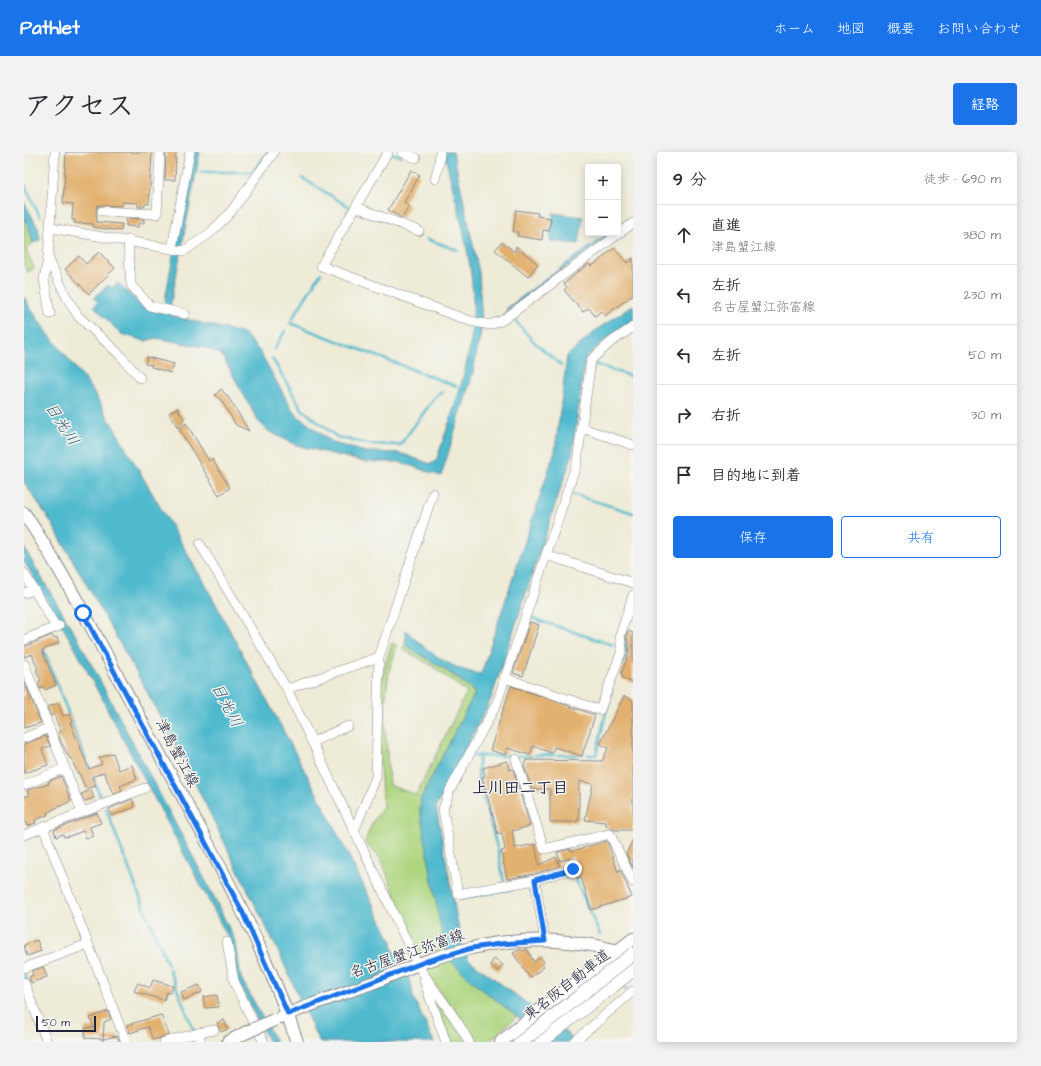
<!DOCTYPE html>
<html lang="ja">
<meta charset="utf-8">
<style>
body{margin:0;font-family:"Architects Daughter","Klee One",sans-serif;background:#f2f2f3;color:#2b2b33}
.controls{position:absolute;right:12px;top:12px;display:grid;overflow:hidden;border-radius:4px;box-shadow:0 2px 10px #0003}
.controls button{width:36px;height:36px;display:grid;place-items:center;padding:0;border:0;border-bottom:1px solid #e1e1e2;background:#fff;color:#2b2b33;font:20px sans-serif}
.scale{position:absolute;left:12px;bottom:10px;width:60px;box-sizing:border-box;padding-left:4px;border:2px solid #22223b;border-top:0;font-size:11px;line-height:14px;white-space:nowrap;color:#22223b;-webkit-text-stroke:3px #f6f6f2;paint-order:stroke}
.stop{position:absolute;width:12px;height:12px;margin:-9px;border:3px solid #1a73e8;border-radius:50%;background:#fff}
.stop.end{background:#1a73e8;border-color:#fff;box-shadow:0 1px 4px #0008}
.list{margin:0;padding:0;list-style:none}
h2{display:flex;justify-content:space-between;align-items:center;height:52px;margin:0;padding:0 16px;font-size:17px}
h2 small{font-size:13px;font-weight:400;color:#7c7c81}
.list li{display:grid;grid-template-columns:26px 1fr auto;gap:12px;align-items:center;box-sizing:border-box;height:60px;padding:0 16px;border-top:1px solid #e1e1e2}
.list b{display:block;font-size:15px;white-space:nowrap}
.list p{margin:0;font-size:13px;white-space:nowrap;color:#7c7c81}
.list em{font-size:13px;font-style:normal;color:#7c7c81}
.actions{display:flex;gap:8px;padding:12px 16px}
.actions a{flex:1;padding:9px 0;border:1px solid #1a73e8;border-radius:4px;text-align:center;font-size:14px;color:#1a73e8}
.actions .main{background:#1a73e8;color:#fff}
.icon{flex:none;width:22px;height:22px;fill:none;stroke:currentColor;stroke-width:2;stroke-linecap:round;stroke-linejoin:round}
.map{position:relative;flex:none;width:609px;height:890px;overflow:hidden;border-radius:4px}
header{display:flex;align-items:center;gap:24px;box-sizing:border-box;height:56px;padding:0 20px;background:#1a73e8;color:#fff}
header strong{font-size:19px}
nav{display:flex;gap:22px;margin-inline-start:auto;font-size:14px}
.intro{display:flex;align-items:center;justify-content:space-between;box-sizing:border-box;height:96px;padding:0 24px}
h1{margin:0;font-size:28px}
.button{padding:10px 18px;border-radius:4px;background:#1a73e8;color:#fff;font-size:14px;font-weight:700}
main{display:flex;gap:24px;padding:0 24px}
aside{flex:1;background:#fff;border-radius:4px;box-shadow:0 2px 10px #0003}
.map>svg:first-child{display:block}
</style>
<header>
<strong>Pathlet</strong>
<nav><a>ホーム</a><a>地図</a><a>概要</a><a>お問い合わせ</a></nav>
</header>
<div class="intro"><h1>アクセス</h1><a class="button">経路</a></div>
<main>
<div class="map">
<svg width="609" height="890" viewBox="0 0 609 890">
<rect width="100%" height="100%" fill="#f6f6f2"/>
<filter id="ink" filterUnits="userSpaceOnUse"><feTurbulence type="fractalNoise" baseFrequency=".025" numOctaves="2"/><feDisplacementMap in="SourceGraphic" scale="8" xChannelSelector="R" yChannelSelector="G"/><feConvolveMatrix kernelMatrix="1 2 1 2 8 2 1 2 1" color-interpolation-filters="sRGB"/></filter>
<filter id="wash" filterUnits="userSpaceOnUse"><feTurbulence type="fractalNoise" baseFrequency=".012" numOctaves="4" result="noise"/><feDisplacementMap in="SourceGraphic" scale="16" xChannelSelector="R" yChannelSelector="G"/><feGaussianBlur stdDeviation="0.9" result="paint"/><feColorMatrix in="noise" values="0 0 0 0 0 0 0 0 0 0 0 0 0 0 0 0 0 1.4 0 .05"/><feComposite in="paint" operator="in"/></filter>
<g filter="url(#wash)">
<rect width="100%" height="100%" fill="#eeebd7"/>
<g fill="#aed57f" stroke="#687c5d">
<polygon points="0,66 5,75 9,91 2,98 10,116 4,120 0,112"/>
<path d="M368,491l5,3 -8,25 -5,38 5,76 27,10 51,-103 -38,-28 -27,-15 3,-4c25,14 48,29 70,48l-54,105 -1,12 54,173 43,33 -29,26h-14l-9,-19 -36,-45 -4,-10 1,-2 12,-4 -5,-14 -12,5 -4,-1 -36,-93 -16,-16c4,-14 9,-25 18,-35l-5,-73 2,-53z"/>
<polygon points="406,839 443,890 427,890"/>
</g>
<g fill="#50b9cd" stroke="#396e84">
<path d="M168,0h8l-29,150 -1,13 75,19 15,18 34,61 39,30 33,9 34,1 31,11 5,-3c14,-42 31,-85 36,-129 7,-57 -15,-125 -28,-180h9l26,121 3,53 -10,50 -31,100 -41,-14h-35l-69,-17 -28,-14 -10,-10 -36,-66 -18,-8 -48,-9 -11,3 -24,-7 -27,-28 4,-4 -4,-4 14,-13 4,3 6,-5 26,25 17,5 5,-12 -1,-1z"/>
<polygon points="0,50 14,76 16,88 9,91 5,75 0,66"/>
<polygon points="529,61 559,65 555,92 526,89"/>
<polygon points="584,81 589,81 483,159 483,156"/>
<path d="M0,145c18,34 46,61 68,93l113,194 117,219 70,139 1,10h6l13,36 1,9 21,45h-115l-37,-83 -87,-176 -52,-99 -92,-162 -27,-40z"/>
<path d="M609,153v15l-27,19 -21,19 -13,98 -12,34 -69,209 -55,108 25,134 7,18 110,83h-28l-76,-59 -21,-20 -10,-20 -23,-133 1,-12 54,-105 -18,-16 -52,-32 1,-15c19,20 47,41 75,44l74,-223 12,-95 32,-28z"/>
<polygon points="0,396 55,489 188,741 212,791 217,826 252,890 245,890 213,829 206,789 50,494 0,409"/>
</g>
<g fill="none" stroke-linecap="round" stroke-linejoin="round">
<g stroke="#50b9cd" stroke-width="2.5">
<polyline points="367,2 368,1 377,4"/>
<polyline points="176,20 229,20 244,0"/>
<polyline points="278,26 327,56"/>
<polyline points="0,32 16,65"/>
<polyline points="385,80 395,84"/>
<polyline points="403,87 433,98"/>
<polyline points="489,166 509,189 537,213"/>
<polyline points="268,167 297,121"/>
<polyline points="266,171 432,234"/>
<polyline points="250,198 261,179"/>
<polyline points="248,206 278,257 313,285 344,292 376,293 412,244 419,240"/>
<polyline points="571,212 609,225"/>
<polyline points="548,342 609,361"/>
<polyline points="505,465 589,493"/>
<polyline points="16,488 66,618"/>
<polyline points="598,512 603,498 602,481"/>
<polyline points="511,603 530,603"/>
<polyline points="534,603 559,603"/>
<polyline points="564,603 572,603 587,539"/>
<polyline points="450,604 489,604"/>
<polyline points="455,604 454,626 474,699 480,730"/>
<polyline points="493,604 507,604"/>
<polyline points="68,623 77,646"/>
<polyline points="82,657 124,766"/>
<polyline points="549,721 576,783"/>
<polyline points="438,746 489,737"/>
<polyline points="126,770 144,813"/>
<polyline points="145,817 170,879"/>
<polyline points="0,822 3,829"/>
<polyline points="599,835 603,838"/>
</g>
</g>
<g id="blocks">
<g fill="#e2b16f">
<polygon points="42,0 128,0 125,52 121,52 120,55 114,55 114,51 98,50 98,54 74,53 72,58 73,70 98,72 97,79 69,75 69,72 50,71 51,68 48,68 49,52 39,51"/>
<polygon points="142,0 152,0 151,28 141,28"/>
<polygon points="387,18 396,23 380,50 385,54 378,66 364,58"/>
<polygon points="492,58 514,61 513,64 527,66 525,79 519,78 518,88 493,84 494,80 489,80"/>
<polygon points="102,66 120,67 120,71 115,71 114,75 102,74"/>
<polygon points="478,90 491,100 492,94 514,112 504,125 471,98"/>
<polygon points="590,96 603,111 609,106 609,143 581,164 577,159 571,164 565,156 559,160 540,138 543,135 540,132 554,120 565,112 567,114 571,112"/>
<polygon points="75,100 91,116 65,142 41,117 55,104 62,112"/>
<polygon points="123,205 150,212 147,221 127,215 128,213 121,212"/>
<polygon points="197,237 204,245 225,279 212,273 197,248 191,243"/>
<polygon points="153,256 160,267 154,276 145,261"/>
<polygon points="162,271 185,309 188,307 206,336 195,343 155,277"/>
<polygon points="506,470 515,473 499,524 489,521"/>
<polygon points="604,479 609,481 609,531 598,526 599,523 597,522 605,501 602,484"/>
<polygon points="28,483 30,486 33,485 35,491 18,498 32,533 21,538 20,535 16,537 14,530 17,529 12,518 14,517 8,502 0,505 0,495"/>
<polygon points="0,529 17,571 0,576"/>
<polygon points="487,534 571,563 558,604 530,595 528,601 509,594 506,603 483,596 481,603 466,598"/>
<polygon points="600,544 609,548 609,678 590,678 582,673 582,670 561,668 569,632 555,629 555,668 553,668 553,670 526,670 526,637 508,637 500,614 502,608 578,609 584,596 576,592"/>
<polygon points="34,551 39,564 45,562 48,570 46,570 65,617 78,612 75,606 89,601 95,618 108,613 113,627 96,634 98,638 89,642 80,620 68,625 72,634 62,637 55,621 54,622 47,606 46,607 37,590 34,581 37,580 30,562 27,564 23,555"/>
<polygon points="22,584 26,594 18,597 24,613 0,621 0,592"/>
<polygon points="483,609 485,618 489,617 506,674 488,679 491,696 511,692 515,713 532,705 536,714 510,722 483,727 477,699 481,698 478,681 474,682 458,625 461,624 459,616"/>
<polygon points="37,624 47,649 28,658 23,661 24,663 11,668 12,671 3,674 0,667 0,644 5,644 3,638 25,632 24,630"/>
<polygon points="67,638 70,646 60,649 57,642"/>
<polygon points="108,647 111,655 87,664 85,657"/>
<polygon points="73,661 77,671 66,675 69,684 62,686 59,679 46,684 40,685 39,682 32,685 30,678"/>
<polygon points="609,687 609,716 602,702"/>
<polygon points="583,689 594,720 596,717 608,745 567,758 557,725 553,726 552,722 555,716 551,711 549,705 536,709 533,700 547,697 548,699"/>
<polygon points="13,788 17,799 3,804 0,793"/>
<polygon points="497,797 499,799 503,797 510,810 516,805 520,810 517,812 520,815 506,826 489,801"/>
<polygon points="470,807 479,813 474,819 466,813"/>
<polygon points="19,815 23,825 7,831 5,825 9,823 8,819"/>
<polygon points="129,828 149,834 146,841 143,840 140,848 110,839 114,831 126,836"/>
<polygon points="175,833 178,840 160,848 157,840"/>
<polygon points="193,843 195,855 181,856 179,845"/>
<polygon points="84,859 87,867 80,870 79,887 61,886 61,876 70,876 66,866"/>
<polygon points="137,863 145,883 129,888 124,875 106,881 103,873"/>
<polygon points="200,868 204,877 197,880 193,871"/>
<polygon points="93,884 96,890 79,890 79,887"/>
</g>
</g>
</g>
<g filter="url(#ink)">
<use href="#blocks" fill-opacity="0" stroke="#888689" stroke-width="1"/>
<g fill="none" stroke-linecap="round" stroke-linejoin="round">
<g stroke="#888689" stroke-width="10">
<g id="minor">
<polyline points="31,0 24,106 42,144 54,164 95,202 116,226"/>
<polyline points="364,0 297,114 446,169 466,173 479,168 609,71"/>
<polyline points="378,0 392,6"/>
<polyline points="411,27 415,12 416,0"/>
<polyline points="332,55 395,79"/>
<polyline points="78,59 133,62 136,0"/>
<polyline points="27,76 160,99 186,81 206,61 250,0"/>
<polyline points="104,88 107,133 126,154 161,162"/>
<polyline points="148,96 166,0"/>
<polyline points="24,106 20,127 26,162"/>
<polyline points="558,276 609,293"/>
<path d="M176,392l87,145 131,276c16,27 37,49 51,77"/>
<polyline points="522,403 609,431"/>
<polyline points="0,421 32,475"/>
<polyline points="0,441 10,438"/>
<polyline points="0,488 35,474"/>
<polyline points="0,512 58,660"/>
<polyline points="481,526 576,558 598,498 596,484 609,443"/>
<polyline points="263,537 355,505"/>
<polyline points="0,586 25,576"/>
<polyline points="288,590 324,574"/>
<polyline points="492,607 520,697 586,682 609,730"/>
<polyline points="0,633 41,616"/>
<polyline points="19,675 102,890"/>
<polyline points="330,679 352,625 355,505 409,341"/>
<polyline points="0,683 121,636"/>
<polyline points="511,728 549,717"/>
<polyline points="521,789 511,728 434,742 419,657 426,638 473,551 481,526 553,310 567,208 587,190 609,175"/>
<polyline points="203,790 210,829 228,868 240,890"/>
<polyline points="0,816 64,792"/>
<polyline points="400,829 422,890"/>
<polyline points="0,830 23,890"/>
<polyline points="174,881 190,878"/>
<polyline points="140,890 174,881 177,890"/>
<polyline points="550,890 609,839"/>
</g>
</g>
<g stroke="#888689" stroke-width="14">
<g id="major">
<path d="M0,361c48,72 86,151 128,227 52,97 110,196 145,302"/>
<path d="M257,865c30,-13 60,-23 91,-34 32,-13 65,-28 100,-35 51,-12 111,-10 161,8"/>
<polyline points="204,890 223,880"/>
<polyline points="477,890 521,854 609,787"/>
</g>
</g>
<g stroke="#888689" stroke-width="14">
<polyline id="highway" points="517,890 609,818"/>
</g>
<use href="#minor" stroke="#fff" stroke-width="9"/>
<use href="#major" stroke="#fff" stroke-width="12"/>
<use href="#highway" stroke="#fff" stroke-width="13"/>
<g stroke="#888689" stroke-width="14" stroke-linecap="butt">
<polyline id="major-bridge" points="223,880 250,868"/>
</g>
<g stroke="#888689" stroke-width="14" stroke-linecap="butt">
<polyline id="highway-bridge" points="497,890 609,802"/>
</g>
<use href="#major-bridge" stroke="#fff" stroke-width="12"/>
<use href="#highway-bridge" stroke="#fff" stroke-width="13"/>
</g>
</g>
<g fill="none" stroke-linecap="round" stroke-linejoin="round" filter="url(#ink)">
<polyline stroke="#1a73e8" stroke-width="5" points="59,461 218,759 264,862 403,809 448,796 476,792 521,789 511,728 549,717"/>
</g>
<g text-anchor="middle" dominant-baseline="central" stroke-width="3" stroke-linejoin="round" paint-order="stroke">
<g font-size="15" fill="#22223b" stroke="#f6f6f2">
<text transform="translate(153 601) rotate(62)">津島蟹江線</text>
<text transform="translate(383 802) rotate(-19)">名古屋蟹江弥富線</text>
<text transform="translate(543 833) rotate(-38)">東名阪自動車道</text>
</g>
<g font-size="16" font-style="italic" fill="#32576e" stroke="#f6f6f2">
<text transform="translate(38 272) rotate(57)">日光川</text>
<text transform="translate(203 553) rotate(62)">日光川</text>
</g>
<g font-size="16" font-weight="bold" fill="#22223b" stroke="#f6f6f2">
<text x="496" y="636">上川田二丁目</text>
</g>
</g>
</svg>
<div class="controls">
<button>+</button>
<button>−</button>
</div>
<div class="scale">50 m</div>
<div class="stop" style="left:59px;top:461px"></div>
<div class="stop end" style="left:549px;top:717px"></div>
</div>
<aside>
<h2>9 分<small>徒歩 · 690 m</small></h2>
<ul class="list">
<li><svg class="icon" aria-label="ahead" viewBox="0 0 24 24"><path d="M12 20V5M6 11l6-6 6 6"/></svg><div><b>直進</b><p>津島蟹江線</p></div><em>380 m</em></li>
<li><svg class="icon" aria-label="left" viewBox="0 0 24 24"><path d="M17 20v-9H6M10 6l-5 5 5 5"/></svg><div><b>左折</b><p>名古屋蟹江弥富線</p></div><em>230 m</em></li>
<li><svg class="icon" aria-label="left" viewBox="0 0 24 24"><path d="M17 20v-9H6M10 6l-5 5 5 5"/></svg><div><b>左折</b></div><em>50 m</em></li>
<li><svg class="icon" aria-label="right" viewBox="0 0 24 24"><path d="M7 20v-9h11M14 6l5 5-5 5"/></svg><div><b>右折</b></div><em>30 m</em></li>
<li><svg class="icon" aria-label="arrive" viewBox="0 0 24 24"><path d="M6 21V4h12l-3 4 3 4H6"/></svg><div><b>目的地に到着</b></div></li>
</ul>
<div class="actions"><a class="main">保存</a><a>共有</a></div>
</aside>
</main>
